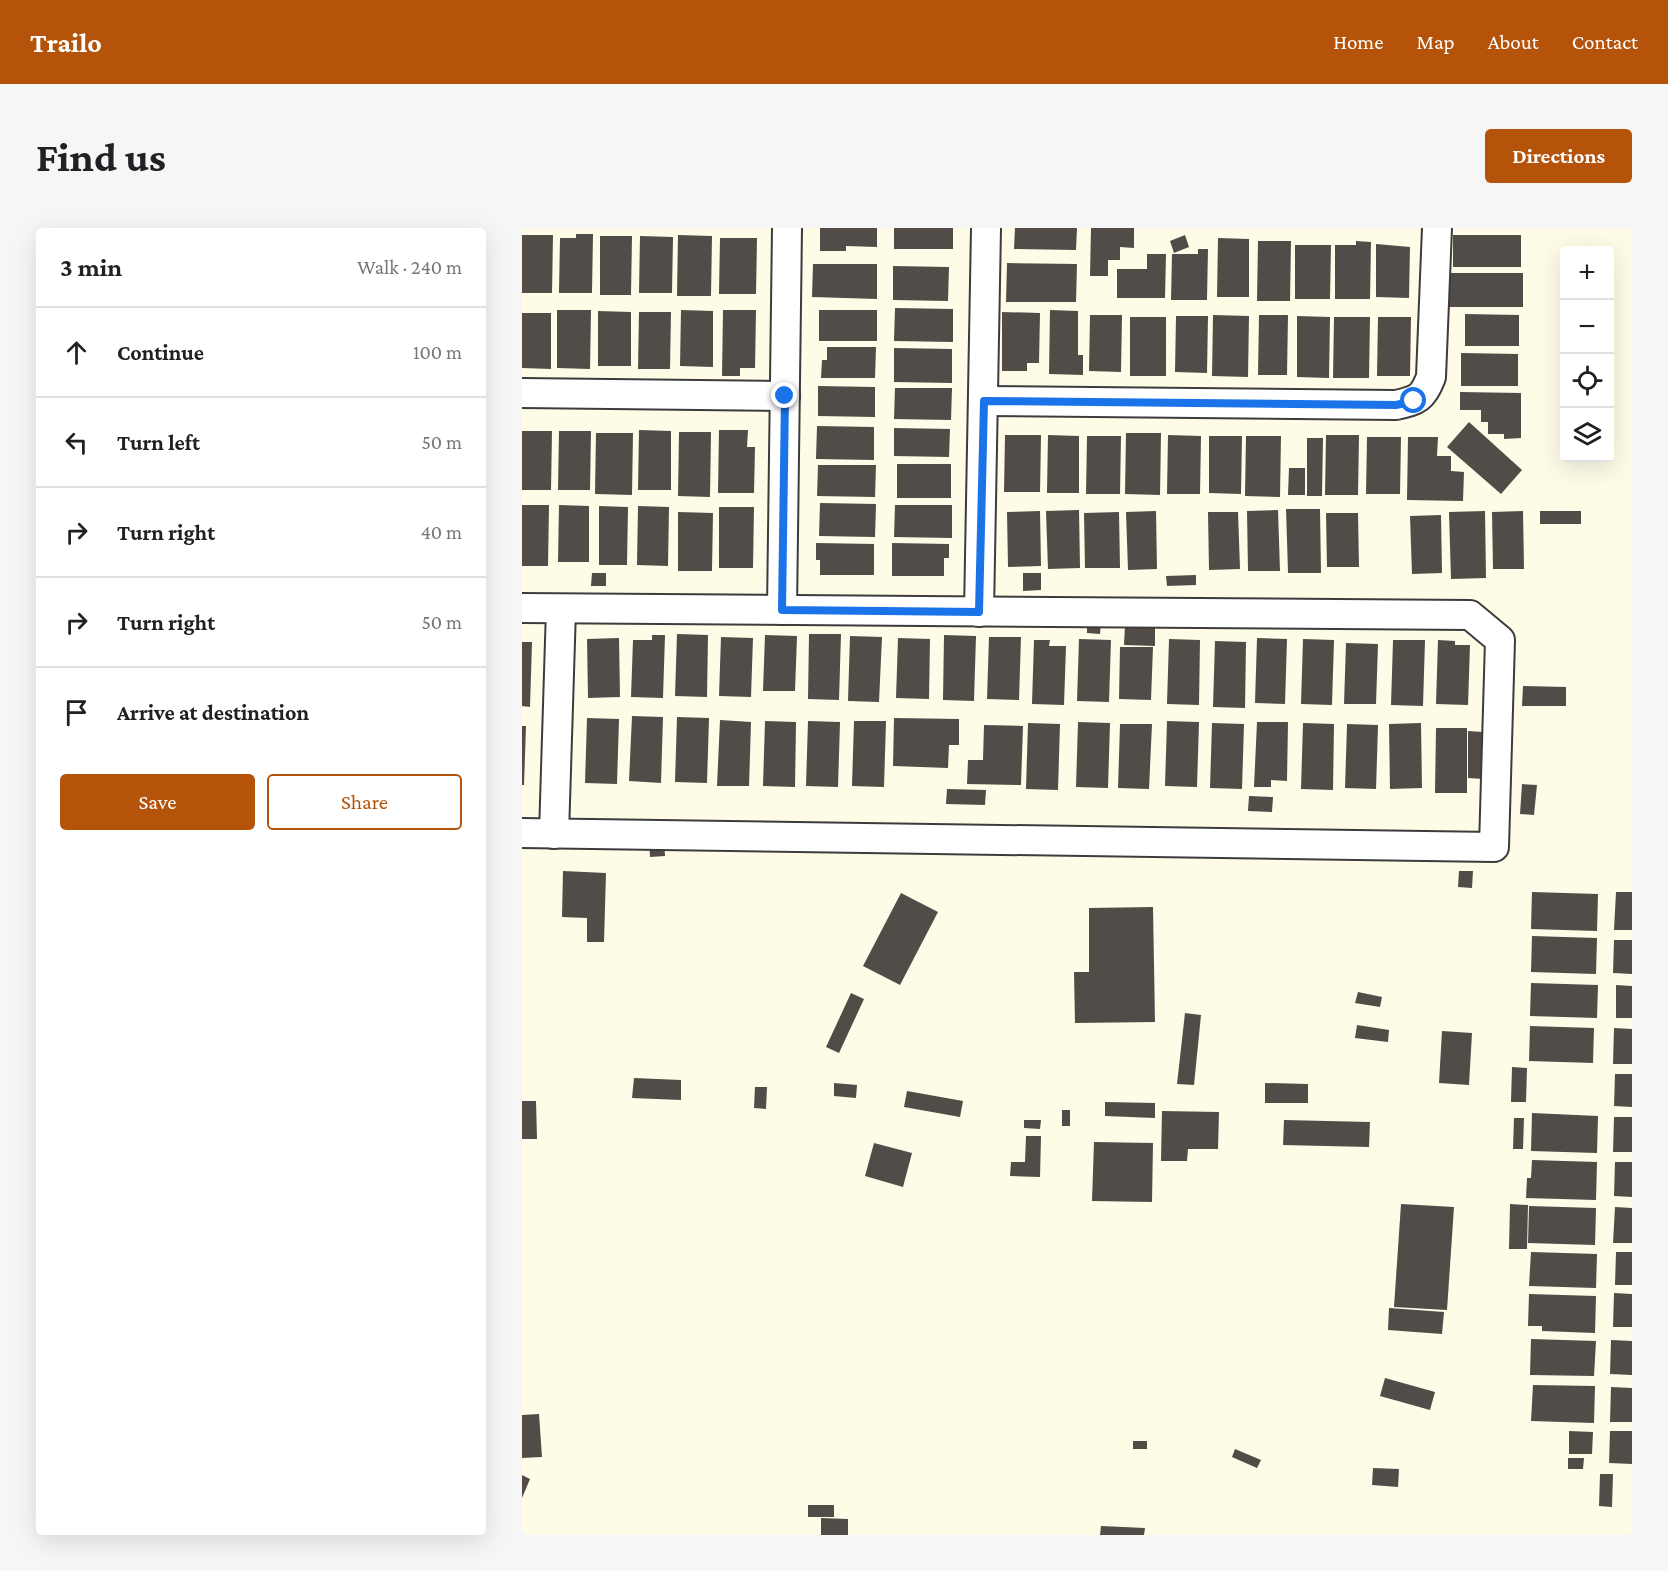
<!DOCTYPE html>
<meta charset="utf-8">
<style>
body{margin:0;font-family:"Crimson Pro",serif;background:#f6f6f6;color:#202124}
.controls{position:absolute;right:18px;top:18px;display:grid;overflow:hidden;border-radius:6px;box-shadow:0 6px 24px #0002}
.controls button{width:54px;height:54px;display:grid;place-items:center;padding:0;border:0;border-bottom:2px solid #e0e0e0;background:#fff;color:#202124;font:30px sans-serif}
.stop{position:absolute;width:18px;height:18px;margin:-14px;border:4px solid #1a73e8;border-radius:50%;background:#fff}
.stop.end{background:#1a73e8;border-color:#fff;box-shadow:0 2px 6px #0008}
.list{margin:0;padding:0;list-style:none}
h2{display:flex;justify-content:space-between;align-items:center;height:78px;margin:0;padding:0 24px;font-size:26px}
h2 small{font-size:20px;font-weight:400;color:#757577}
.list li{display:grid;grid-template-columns:39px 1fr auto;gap:18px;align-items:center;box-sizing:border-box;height:90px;padding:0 24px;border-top:2px solid #e0e0e0}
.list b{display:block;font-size:22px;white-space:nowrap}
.list em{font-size:20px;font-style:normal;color:#757577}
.actions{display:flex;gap:12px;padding:18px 24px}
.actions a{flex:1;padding:14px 0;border:2px solid #b45309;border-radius:6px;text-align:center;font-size:21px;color:#b45309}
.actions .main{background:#b45309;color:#fff}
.icon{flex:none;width:33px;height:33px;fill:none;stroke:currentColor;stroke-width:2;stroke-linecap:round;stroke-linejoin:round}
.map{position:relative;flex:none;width:1110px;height:1307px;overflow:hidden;border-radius:6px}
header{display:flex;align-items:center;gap:36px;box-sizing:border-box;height:84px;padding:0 30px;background:#b45309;color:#fff}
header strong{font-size:28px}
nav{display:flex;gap:33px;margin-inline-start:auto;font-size:21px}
.intro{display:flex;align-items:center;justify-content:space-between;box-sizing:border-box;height:144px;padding:0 36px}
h1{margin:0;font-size:42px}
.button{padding:15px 27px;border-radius:6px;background:#b45309;color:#fff;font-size:21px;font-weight:700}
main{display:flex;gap:36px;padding:0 36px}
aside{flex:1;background:#fff;border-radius:6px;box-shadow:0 6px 24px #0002}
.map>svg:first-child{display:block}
</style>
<header>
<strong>Trailo</strong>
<nav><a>Home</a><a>Map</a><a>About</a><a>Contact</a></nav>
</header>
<div class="intro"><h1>Find us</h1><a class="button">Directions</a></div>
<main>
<aside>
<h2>3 min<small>Walk · 240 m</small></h2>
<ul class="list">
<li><svg class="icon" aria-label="ahead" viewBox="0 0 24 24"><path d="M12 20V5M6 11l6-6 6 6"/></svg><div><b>Continue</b></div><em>100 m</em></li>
<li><svg class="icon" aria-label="left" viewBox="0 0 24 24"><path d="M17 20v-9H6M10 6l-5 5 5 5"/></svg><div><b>Turn left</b></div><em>50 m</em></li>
<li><svg class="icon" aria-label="right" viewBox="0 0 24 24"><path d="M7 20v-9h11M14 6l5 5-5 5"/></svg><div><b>Turn right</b></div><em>40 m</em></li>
<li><svg class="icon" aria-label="right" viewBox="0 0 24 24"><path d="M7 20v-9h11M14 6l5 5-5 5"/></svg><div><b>Turn right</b></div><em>50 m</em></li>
<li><svg class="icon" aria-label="arrive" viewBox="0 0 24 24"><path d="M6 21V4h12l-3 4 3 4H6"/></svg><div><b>Arrive at destination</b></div></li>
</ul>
<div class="actions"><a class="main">Save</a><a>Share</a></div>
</aside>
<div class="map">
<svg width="1110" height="1307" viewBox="0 0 1110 1307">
<rect width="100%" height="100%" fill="#fefbe7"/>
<g fill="#514c47">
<polygon points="298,0 355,0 355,19 324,18 324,23 298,23"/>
<rect x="372" y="0" width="59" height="21"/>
<polygon points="493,0 555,0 554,22 492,21"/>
<polygon points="569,0 612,0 612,20 598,19 598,32 586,32 586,48 568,48"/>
<polygon points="54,6 71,6 70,65 37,65 38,10 54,10"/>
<polygon points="0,7 31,7 30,65 0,65"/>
<polygon points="156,7 190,8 189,68 155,68"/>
<polygon points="663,7 667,19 652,25 648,13"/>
<rect x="931" y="7" width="68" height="32"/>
<polygon points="78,8 110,8 109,67 78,67"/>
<polygon points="118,8 151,9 150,65 117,65"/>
<polygon points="198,10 235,10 234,66 197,66"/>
<polygon points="696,10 727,11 727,69 695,69"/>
<polygon points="736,13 769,13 768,73 735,73"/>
<polygon points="834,13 849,14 848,71 813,71 813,17 834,17"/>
<polygon points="854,16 888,19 887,70 854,69"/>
<polygon points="773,17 809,17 808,71 773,71"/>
<polygon points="676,21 686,21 685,72 649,72 650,26 676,26"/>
<polygon points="625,26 644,26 643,70 595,70 595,41 625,41"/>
<polygon points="485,35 555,36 554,74 484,74"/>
<polygon points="291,36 355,36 355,71 290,69"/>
<polygon points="371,38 427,39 426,73 371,72"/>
<rect x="927" y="45" width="74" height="34"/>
<polygon points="373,80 431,81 431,114 372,113"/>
<polygon points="35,82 69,82 68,141 35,140"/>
<polygon points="159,82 191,83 191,139 158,138"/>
<polygon points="201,82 234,82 233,140 218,140 218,148 200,148"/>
<rect x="297" y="82" width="58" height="31"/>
<polygon points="528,82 556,83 556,127 561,127 561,147 527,146"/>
<polygon points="76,83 109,84 109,138 76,138"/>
<polygon points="117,84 149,84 148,141 116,141"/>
<polygon points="480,84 518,85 517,135 505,135 505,143 480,143"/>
<polygon points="0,85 29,85 29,141 0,140"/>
<polygon points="943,86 997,87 997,118 943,118"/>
<polygon points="568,87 600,87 599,144 567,143"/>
<polygon points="691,87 727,88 726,149 690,148"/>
<polygon points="737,87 766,87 765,147 736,147"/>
<polygon points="654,88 686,88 685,145 653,144"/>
<polygon points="775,88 808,89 807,150 775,149"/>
<rect x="608" y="89" width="36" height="59"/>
<polygon points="812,89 848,89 847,150 811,150"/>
<polygon points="856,89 889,89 888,148 855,148"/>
<polygon points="305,119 354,119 353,150 299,150 300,132 305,132"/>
<polygon points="372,120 430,121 430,155 372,154"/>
<polygon points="939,125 996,126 996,158 939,158"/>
<polygon points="296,158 353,159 353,189 296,188"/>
<polygon points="373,160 430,160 429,192 372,191"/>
<polygon points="938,164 999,165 999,210 982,211 982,206 966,206 966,194 959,194 959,182 938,182"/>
<polygon points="947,194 1000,242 979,266 925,219"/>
<polygon points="295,198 352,199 352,232 294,231"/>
<polygon points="372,200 428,201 427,229 372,228"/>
<polygon points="117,202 149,203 149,262 116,262"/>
<polygon points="197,202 226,202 225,219 233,219 232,265 196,265"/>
<polygon points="0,203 30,203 29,262 0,262"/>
<polygon points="37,203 69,203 68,262 36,262"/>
<polygon points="157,204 189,204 188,269 156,268"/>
<polygon points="74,205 111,205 110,267 73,266"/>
<polygon points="604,205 639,205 638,267 603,266"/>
<polygon points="483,207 519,207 518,264 482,264"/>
<polygon points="526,207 557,208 557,265 525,265"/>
<polygon points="646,207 679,208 678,266 645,266"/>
<polygon points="804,207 837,207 836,267 803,267"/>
<polygon points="565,208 599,208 598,266 564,266"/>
<polygon points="687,208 720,208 719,266 687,265"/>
<polygon points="724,208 759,208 758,269 723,268"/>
<polygon points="845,209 879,209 878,266 844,266"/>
<polygon points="886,209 916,209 915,228 929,228 929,243 942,244 941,273 885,272"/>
<polygon points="785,210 801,210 800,268 785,268"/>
<rect x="375" y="236" width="54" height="34"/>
<polygon points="296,237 354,237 353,269 295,268"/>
<polygon points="767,240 783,240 783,267 766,267"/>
<polygon points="298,275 354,276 353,309 297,308"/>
<polygon points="0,277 27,277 26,338 0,338"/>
<polygon points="37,277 67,278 67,334 36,334"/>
<polygon points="373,277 430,277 430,310 372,309"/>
<polygon points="77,278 106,279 105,337 77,337"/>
<polygon points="116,278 147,279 146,338 115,337"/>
<polygon points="197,279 232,279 231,340 197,340"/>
<polygon points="764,281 798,281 799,345 766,345"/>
<polygon points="557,282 558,340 526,341 524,283"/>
<polygon points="756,282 758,343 726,343 725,283"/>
<polygon points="518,283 519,338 486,339 485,284"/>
<polygon points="634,283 635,341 606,342 604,284"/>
<polygon points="963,283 964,350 929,351 927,284"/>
<polygon points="1001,283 1002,341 971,341 970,284"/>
<rect x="1018" y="283" width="41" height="13"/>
<polygon points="156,284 191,285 190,343 156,343"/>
<polygon points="597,284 598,340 563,340 562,285"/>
<polygon points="686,284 716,284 718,341 687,342"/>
<polygon points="804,285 836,285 837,339 805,339"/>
<polygon points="919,287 920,345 890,346 888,288"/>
<polygon points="294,315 352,316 352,347 298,347 298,332 294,332"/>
<polygon points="370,315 427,316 427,330 422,330 422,348 370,348"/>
<polygon points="70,345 84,345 84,358 69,358"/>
<polygon points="501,345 519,345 519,362 501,363"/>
<polygon points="674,347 674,357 645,358 644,348"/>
<polygon points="565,395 579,395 578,406 565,405"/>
<polygon points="603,397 633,397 633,418 602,417"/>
<polygon points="155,406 186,407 185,469 153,468"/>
<polygon points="287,406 319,406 317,472 286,471"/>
<polygon points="130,407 143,407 141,470 109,469 111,412 130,412"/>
<polygon points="243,407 275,408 273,463 241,463"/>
<polygon points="422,407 454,408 452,473 421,472"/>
<polygon points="328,408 360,409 357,474 326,473"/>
<polygon points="199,409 231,410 229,469 197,468"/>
<polygon points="467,409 499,409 497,472 465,471"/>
<polygon points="97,410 98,469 66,470 65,411"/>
<polygon points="376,410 408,411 407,471 374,470"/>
<polygon points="735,410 765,411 763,476 733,475"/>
<polygon points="557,411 589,412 587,474 555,473"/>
<polygon points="647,411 678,412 677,477 645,476"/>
<polygon points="781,411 812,412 810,477 779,476"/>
<polygon points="512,412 528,412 527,418 544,418 542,477 510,476"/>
<polygon points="871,412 903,412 901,478 869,477"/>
<polygon points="916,412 933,413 933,417 948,417 946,477 914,476"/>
<polygon points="693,413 724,414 723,480 691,479"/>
<polygon points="0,414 10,414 8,479 0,478"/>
<polygon points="824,415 856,416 854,476 822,476"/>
<polygon points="598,419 631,419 629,472 597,471"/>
<polygon points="1001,458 1044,459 1044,478 1000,478"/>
<polygon points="110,488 141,489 139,555 107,553"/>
<polygon points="155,489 187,490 185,555 153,554"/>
<polygon points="65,490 97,491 95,556 63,555"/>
<polygon points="372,490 437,491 437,517 427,517 426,540 371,538"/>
<polygon points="198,492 229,494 227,558 195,558"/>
<polygon points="243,493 274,494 273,559 241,558"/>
<polygon points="286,493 318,494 316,559 284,558"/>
<polygon points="332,493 364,493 362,559 330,558"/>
<polygon points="645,493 677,494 675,559 643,558"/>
<polygon points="556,494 588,495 586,560 554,559"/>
<polygon points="735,494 766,494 765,553 749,552 749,559 732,559"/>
<polygon points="506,495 538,496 536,562 504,561"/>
<polygon points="690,495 722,496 720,561 688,560"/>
<polygon points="781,495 812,496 811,562 779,561"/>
<polygon points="899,495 900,560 868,561 867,496"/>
<polygon points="598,496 630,496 627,561 596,560"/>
<polygon points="825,496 856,497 854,561 823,560"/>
<polygon points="462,497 501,498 499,557 445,556 446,532 461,532"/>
<polygon points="0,498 4,498 2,557 0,557"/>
<polygon points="914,500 945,500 945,565 913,565"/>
<polygon points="946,503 961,504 961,551 946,550"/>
<polygon points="1000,556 1015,557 1012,587 998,586"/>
<polygon points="425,561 464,562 463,577 424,576"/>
<polygon points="727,568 751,569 750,584 726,583"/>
<polygon points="142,612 143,628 128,629 127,614"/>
<polygon points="41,643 84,645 82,714 65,714 65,690 40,689"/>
<polygon points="937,643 951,643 950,660 936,659"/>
<polygon points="1010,664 1076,666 1075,703 1009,701"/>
<polygon points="1094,664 1110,664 1110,702 1092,702"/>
<polygon points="379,665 416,684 378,757 341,738"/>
<polygon points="631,679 633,794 553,795 552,744 567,744 567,680"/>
<polygon points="1010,708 1075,710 1074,746 1009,744"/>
<polygon points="1092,712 1110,712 1110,746 1091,745"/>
<polygon points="1009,755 1076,757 1075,790 1008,788"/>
<polygon points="1094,757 1110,758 1110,790 1094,790"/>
<polygon points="836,764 860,769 858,779 833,775"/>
<polygon points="329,765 342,771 317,825 304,819"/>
<polygon points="663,785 679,787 672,857 655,856"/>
<polygon points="835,797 867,802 866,814 833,810"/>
<polygon points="1008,798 1072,800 1071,835 1007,833"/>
<polygon points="1092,800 1110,801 1110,836 1091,836"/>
<polygon points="920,803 950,805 947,857 917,855"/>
<polygon points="990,839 1005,840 1004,874 989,874"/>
<polygon points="1093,846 1110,846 1110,879 1092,878"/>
<polygon points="112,850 159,852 159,872 110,870"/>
<polygon points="312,855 335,857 334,870 312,868"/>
<polygon points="743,855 786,856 786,875 743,875"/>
<polygon points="233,859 245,859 244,881 232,880"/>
<polygon points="385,863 441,873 438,889 382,879"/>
<polygon points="0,873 14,873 15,911 0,911"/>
<polygon points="583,874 633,875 633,890 583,888"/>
<rect x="540" y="882" width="8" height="16"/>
<polygon points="640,883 697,884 696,921 666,921 665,933 639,933"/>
<polygon points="1010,885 1076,888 1075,925 1009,923"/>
<polygon points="1092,889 1110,889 1110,924 1091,924"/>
<polygon points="992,890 1002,890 1001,921 991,921"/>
<polygon points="502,892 519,892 518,901 502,900"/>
<polygon points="762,892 848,894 847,919 761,917"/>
<polygon points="504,908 519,908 518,949 488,948 489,934 503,934"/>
<polygon points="572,914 631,915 630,974 570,973"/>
<polygon points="352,915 390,925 381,959 343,948"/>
<polygon points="1010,932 1075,934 1074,972 1004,970 1005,950 1009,950"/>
<polygon points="1093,934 1110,934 1110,969 1092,968"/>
<polygon points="879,976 932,979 925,1082 872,1079"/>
<polygon points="988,976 1006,977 1005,1021 987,1021"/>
<polygon points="1007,978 1074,980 1073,1017 1006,1015"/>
<polygon points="1093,979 1110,980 1110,1015 1091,1015"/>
<polygon points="1009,1024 1075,1026 1074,1060 1007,1058"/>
<polygon points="1094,1024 1110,1024 1110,1057 1093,1057"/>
<polygon points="1092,1065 1110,1066 1110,1099 1091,1099"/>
<polygon points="1007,1066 1074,1068 1073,1105 1020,1103 1020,1098 1006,1098"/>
<polygon points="867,1080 922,1084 920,1106 866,1102"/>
<polygon points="1009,1111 1074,1113 1072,1148 1008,1147"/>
<polygon points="1089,1112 1110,1113 1110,1147 1088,1146"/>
<polygon points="863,1150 913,1164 908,1182 858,1168"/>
<polygon points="1011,1157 1073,1158 1072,1195 1009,1193"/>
<polygon points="1089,1159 1110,1160 1110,1194 1088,1194"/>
<polygon points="17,1186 20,1229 0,1230 0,1187"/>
<polygon points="1047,1203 1071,1204 1070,1226 1047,1226"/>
<polygon points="1088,1203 1110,1203 1110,1236 1087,1235"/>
<rect x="611" y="1213" width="14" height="8"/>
<polygon points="713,1221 739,1232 735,1240 710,1229"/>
<polygon points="1046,1230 1062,1230 1061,1241 1046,1241"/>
<polygon points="851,1240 877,1241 876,1259 850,1257"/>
<polygon points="1078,1246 1091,1246 1090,1279 1077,1278"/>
<polygon points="0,1247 8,1251 0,1270"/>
<rect x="286" y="1277" width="26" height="12"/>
<polygon points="299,1290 326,1291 326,1307 299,1307"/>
<polygon points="579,1298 623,1300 622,1307 578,1307"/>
</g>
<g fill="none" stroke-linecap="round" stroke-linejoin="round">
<g stroke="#3c3c3c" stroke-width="32">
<g id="minor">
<polyline points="0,165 263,168"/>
<path d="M462,173l412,4c22,-5 27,-7 35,-28l6,-149"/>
<polyline points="0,380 948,387 978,412 972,619 0,605"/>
<polyline points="260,382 265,0"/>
<polyline points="457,384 464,0"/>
<polyline points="32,606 39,381"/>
</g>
</g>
<use href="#minor" stroke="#fff" stroke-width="28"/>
</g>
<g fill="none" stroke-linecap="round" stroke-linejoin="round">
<polyline stroke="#1a73e8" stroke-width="8" points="263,168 260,382 457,384 462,173 874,177 892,173"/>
</g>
</svg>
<div class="controls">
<button>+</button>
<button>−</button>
<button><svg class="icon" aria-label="locate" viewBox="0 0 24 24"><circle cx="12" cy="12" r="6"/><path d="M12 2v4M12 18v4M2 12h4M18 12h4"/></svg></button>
<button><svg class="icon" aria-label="layers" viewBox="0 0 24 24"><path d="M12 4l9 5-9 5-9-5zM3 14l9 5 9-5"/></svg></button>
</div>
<div class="stop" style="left:892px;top:173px"></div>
<div class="stop end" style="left:263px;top:168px"></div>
</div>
</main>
